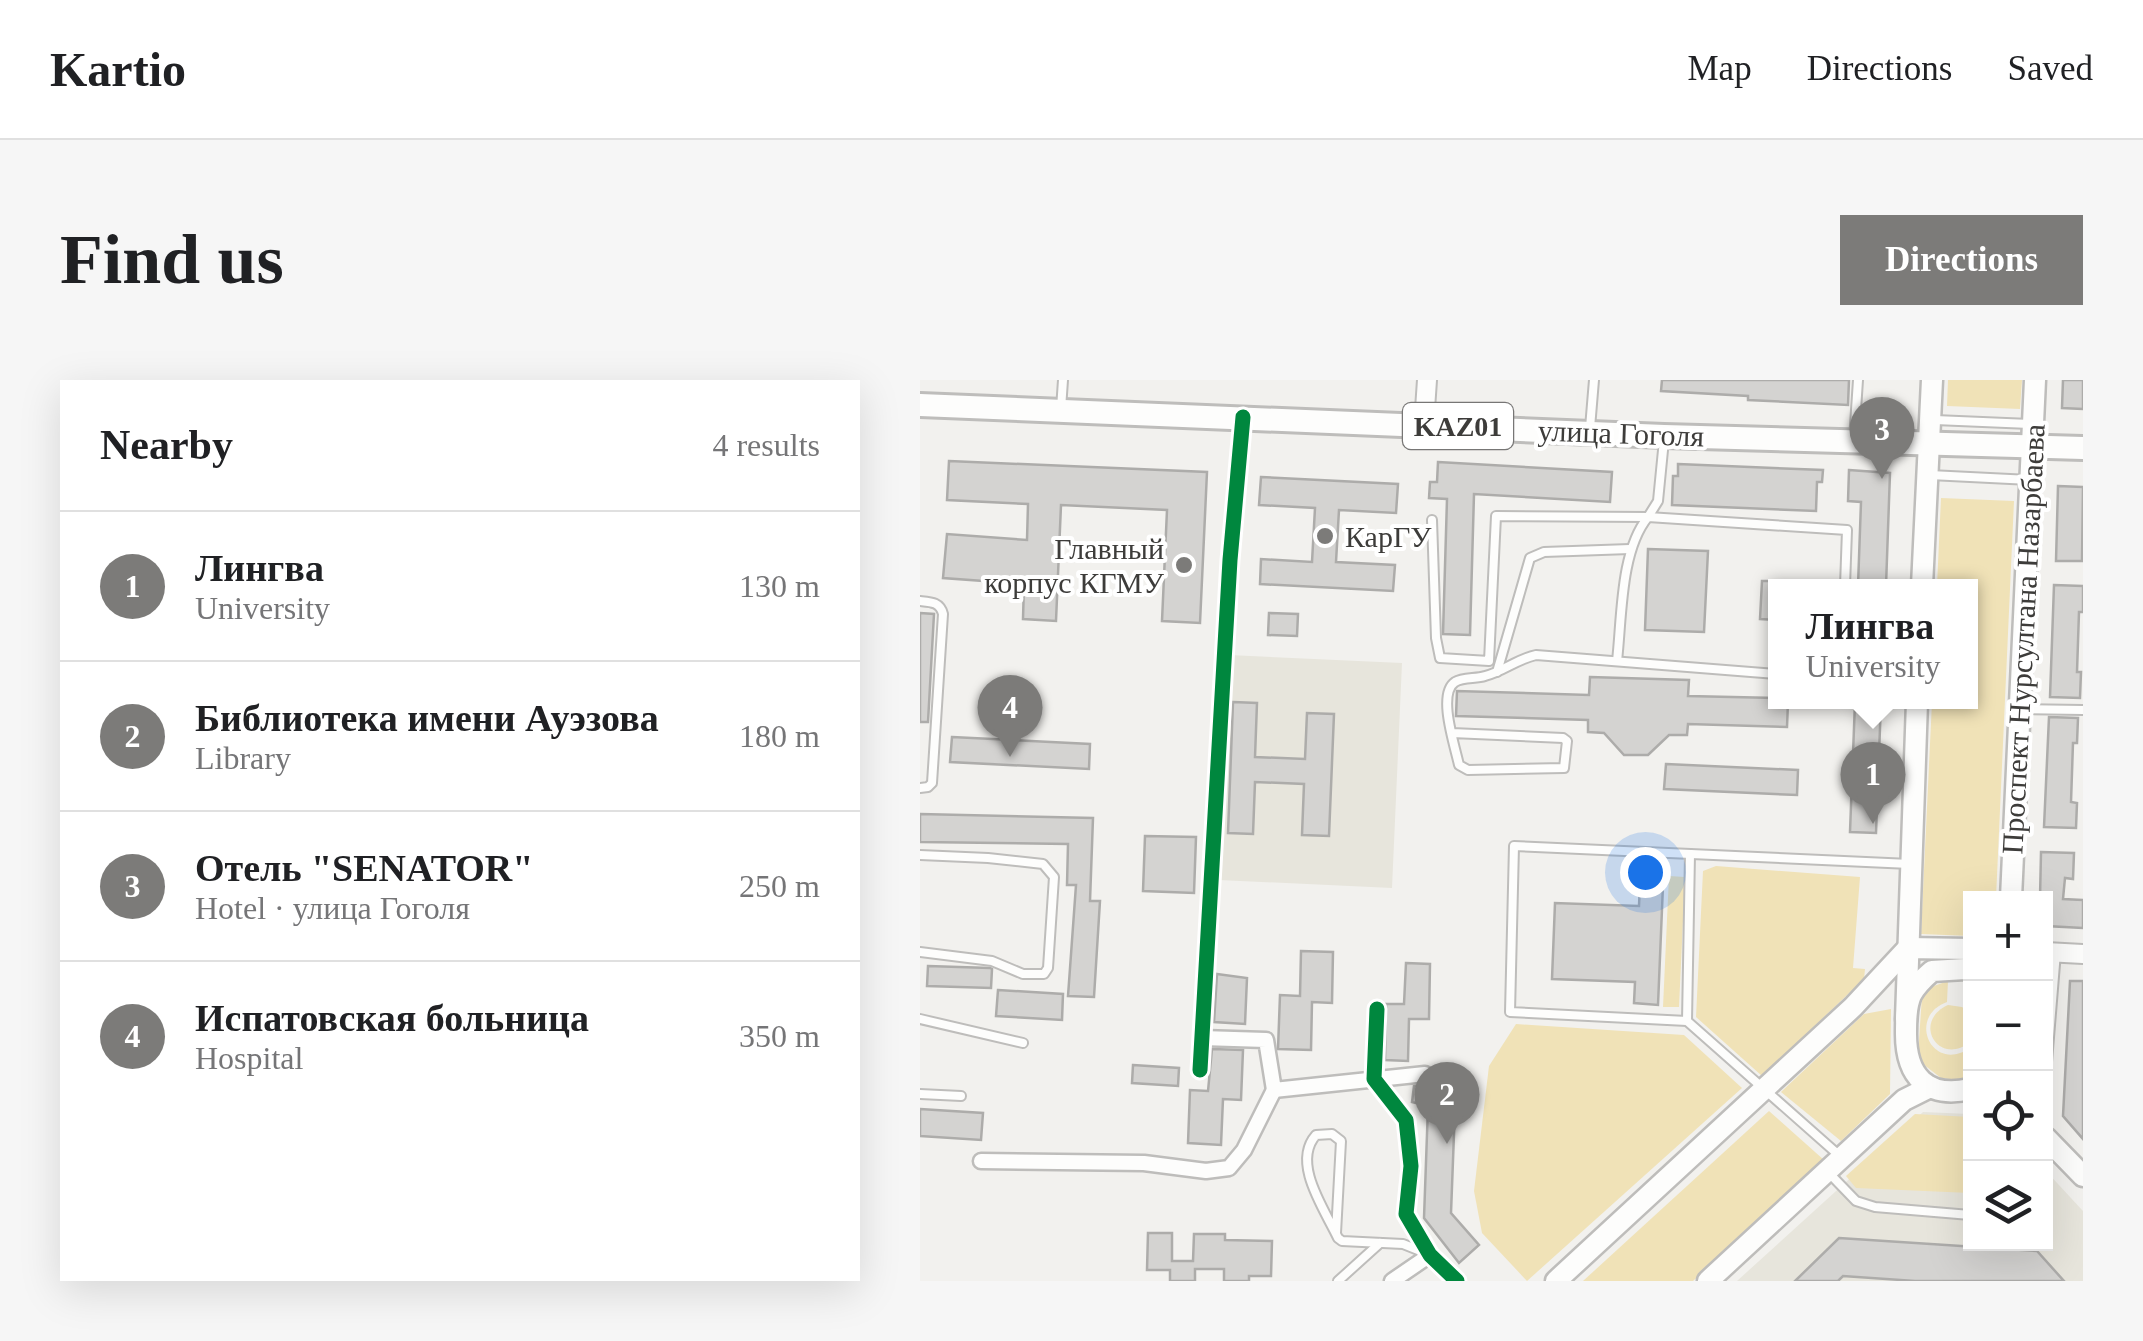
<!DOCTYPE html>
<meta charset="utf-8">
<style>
body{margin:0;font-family:"Times New Roman",serif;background:#f6f6f6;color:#202124}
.controls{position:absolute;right:30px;bottom:30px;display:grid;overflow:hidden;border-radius:0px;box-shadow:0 10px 40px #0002}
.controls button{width:90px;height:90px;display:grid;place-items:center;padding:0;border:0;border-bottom:2px solid #e0e0e0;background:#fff;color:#202124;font:50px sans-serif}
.you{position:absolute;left:725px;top:492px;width:35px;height:35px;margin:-25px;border:8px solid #fff;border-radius:50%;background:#1a73e8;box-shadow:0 0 0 15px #1a73e833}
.badge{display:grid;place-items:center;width:65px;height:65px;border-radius:50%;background:#7c7b79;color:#fff;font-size:32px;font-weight:700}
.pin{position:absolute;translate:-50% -82px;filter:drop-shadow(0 2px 5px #0008)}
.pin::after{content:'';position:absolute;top:52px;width:35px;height:30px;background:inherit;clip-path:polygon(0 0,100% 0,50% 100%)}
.popup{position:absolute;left:848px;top:199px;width:210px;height:130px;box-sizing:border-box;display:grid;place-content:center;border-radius:0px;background:#fff;filter:drop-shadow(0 2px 8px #0005);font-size:32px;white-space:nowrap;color:#757577}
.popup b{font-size:38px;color:#202124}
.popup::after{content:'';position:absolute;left:50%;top:100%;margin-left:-20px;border:20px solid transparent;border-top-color:#fff}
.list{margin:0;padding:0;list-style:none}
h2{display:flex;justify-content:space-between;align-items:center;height:130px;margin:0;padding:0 40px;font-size:42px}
h2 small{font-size:32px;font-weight:400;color:#757577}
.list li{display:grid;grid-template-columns:65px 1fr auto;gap:30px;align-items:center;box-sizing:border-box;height:150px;padding:0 40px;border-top:2px solid #e0e0e0}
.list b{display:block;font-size:38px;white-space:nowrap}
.list p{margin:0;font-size:32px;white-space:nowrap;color:#757577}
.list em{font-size:32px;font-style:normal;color:#757577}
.icon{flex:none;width:55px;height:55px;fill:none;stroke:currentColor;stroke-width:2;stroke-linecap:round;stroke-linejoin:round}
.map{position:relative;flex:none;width:1163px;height:901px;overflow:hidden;border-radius:0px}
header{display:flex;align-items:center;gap:60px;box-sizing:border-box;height:140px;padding:0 50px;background:#fff;border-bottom:2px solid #e0e0e0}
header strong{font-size:48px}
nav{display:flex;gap:55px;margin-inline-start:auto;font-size:35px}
.intro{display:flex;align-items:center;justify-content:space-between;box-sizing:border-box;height:240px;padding:0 60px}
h1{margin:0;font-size:70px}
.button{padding:25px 45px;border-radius:0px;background:#7c7b79;color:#fff;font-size:35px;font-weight:700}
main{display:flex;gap:60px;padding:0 60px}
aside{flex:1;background:#fff;border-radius:0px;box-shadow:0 10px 40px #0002}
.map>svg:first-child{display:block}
</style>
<header>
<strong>Kartio</strong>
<nav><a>Map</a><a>Directions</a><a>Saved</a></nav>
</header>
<div class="intro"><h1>Find us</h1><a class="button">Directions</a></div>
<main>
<aside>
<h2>Nearby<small>4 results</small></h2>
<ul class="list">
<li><span class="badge">1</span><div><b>Лингва</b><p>University</p></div><em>130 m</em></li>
<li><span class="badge">2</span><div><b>Библиотека имени Ауэзова</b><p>Library</p></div><em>180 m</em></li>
<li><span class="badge">3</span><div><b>Отель &quot;SENATOR&quot;</b><p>Hotel · улица Гоголя</p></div><em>250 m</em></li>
<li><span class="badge">4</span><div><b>Испатовская больница</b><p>Hospital</p></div><em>350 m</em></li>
</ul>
</aside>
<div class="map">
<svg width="1163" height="901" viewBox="0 0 1163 901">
<rect width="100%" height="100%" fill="#f2f1ee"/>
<g fill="#e7e5dc">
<polygon points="309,275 482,283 472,508 299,500"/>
<polygon points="1003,732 1050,734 1050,864 1126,864 1126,791 1163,831 1163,901 817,901"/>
</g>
<g fill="#f0e2b7">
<polygon points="1028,0 1102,0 1100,29 1027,26"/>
<polygon points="1021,118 1094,121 1076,518 1050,518 1050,556 1001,554 1012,322 1050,322 1050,206 1017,206"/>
<polygon points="796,486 940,497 933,588 945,589 944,599 842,696 776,637 783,491"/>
<polygon points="749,496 765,497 759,627 743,627"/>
<path d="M1028,601l-1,21c-41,15 -15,72 23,46v29l-13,3 -16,-2 -18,-14 -5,-9 4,-59 9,-9z"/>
<path d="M1028,625l14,2 8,6v29c-31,25 -59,-20 -22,-37z"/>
<polygon points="971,629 970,714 921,761 861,712 944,634"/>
<polygon points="596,644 764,655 822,708 607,901 562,853 554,811 569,686"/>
<polygon points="849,731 904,780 773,901 663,901"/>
<polygon points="995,734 1050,737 1050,813 936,808 926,796"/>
</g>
<g fill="#d4d3d1" stroke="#adacaa" stroke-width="2.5">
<polygon points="742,0 929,0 928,25 828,20 828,16 741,11"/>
<polygon points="1143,0 1163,0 1163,29 1142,28"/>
<polygon points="29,81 287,92 280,243 242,241 247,130 141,125 136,241 103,239 104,204 23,198 27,154 107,160 108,124 27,120"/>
<polygon points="518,82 692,92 690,122 554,114 550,255 523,254 527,119 509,118 510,102 517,102"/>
<polygon points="758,84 903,90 902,102 897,102 896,131 752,125 753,96 758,96"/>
<polygon points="929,90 970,93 966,206 938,206 941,122 928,121"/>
<polygon points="341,97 478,104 476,133 419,130 416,182 475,185 473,211 340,204 341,179 392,182 395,128 339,125"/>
<polygon points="1138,106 1163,107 1162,181 1136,181"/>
<polygon points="728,169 788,171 784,252 725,250"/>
<polygon points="842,201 856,201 856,240 840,239"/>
<polygon points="1134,205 1163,206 1163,232 1159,232 1157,292 1161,292 1160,318 1130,317"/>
<polygon points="0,233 14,234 8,342 0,342"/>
<polygon points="349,233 378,234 377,256 348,255"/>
<polygon points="670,297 769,300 768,316 856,318 856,322 868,322 867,347 768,344 767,355 749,355 728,375 704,375 684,353 668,352 668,340 536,336 537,311 669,315"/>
<polygon points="313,322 337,323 335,377 385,379 387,333 414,334 409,456 382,455 384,404 335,402 333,454 308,453"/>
<polygon points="935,322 961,322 956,453 930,452"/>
<polygon points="1129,337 1158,338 1157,363 1153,363 1151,422 1157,423 1156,448 1124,447"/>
<polygon points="32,357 170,364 169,389 30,382"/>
<polygon points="746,384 878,390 877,415 744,409"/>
<polygon points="0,434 173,438 170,521 180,521 174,617 148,616 156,505 147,505 148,464 0,462"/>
<polygon points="225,456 276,457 274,513 223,511"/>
<polygon points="1121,472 1154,473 1153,499 1145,498 1143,519 1163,520 1163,548 1126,546 1126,518 1120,518"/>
<polygon points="720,503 743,505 738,625 714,623 715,602 632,599 635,523 719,526"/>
<polygon points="381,571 413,572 412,623 392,622 391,670 358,669 360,615 380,616"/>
<polygon points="486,583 510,584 509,639 489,639 488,681 465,680 466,624 484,624"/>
<polygon points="8,586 70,588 72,589 71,608 7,606"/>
<polygon points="297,594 327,598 325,644 294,642"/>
<polygon points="1150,601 1163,601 1163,759 1143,736"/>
<polygon points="78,610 143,614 142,640 76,636"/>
<polygon points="292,669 323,670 321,720 303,719 301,765 268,763 270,710 288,711"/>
<polygon points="213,685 259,688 258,706 212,703"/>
<polygon points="514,699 536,701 531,833 559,865 539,883 504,838 508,726 492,722 494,706 507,704"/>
<polygon points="0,729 63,733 61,760 0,756"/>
<polygon points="228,853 252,853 252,881 273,881 274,854 305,854 305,860 352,861 351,896 329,896 329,901 304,901 304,889 275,889 275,901 250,901 250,890 227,890"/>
<polygon points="919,858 1117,871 1144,901 995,901 923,896 918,901 875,901"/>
</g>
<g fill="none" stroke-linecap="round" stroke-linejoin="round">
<g stroke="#bebdbb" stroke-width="12">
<g id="service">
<polyline points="141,29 143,0"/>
<polyline points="1015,40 1110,44"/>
<polyline points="670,48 674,0"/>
<polyline points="934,60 938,0"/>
<polyline points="1010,95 1110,100"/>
<polyline points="512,140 516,258 520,278 569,281 576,136 728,137 738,121 744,60"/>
<path d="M0,221c11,1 20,1 23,13l-11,169 -4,4 -8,1"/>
<path d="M697,281c5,-43 3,-110 31,-144l199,13 -2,56"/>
<polyline points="577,292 610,178 624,172 710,169"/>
<polyline points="1103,329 1163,330"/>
<path d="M532,353l111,5 4,3 -3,27 -96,2 -9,-5c-4,-19 -22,-71 -4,-83 8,-5 21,-3 30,-6 19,-5 32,-17 51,-21l240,19"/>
<polyline points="0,475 68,478 123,484 134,497 128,588 124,594 103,594 72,581 0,572"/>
<polyline points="0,639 103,663"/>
<polyline points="767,641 770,474"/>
<polyline points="1126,694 1136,572"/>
<polyline points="0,714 41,716"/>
<polyline points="921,777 767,641 590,632 594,466 990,484"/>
<polyline points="907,791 936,821 955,827 1050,835"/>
<path d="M416,853l5,-92 -9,-7 -16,1c-25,28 9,75 22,103l4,3 61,3 25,10"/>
<polyline points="418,901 460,863"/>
</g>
</g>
<g stroke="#bebdbb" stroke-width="19">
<g id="minor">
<polyline points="457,629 454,699 486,740 491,786 486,834 510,875 537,901"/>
<polyline points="282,658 346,660 354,710 505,694"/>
<polyline points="280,690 310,180 323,37"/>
<polyline points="61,781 224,783 286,791 309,788 324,770 354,710"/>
<polyline points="472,901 510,875"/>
</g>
</g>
<g stroke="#bebdbb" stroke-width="22">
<g id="tertiary">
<polyline points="504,44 507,0"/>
<polyline points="1126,572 1163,574"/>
</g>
</g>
<g stroke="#bebdbb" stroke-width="25">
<g id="secondary">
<polyline points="1002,206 1012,0"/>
<polyline points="1091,518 1115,0"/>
<path d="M1050,591l-5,-2 -33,2c-8,7 -16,14 -21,24 -5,12 -5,26 -5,39 0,42 21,65 64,55"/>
<polyline points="986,639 997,322"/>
<polyline points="1126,758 1163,796"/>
<polyline points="636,901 933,627 988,568 1050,569"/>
<polyline points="788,901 984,720 1010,707"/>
</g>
</g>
<g stroke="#bebdbb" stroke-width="28">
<polyline id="trunk" points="0,25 744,56 1163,68"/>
</g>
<use href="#service" stroke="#fdfdfc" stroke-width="8"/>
<use href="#minor" stroke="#fdfdfc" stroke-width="14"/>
<use href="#tertiary" stroke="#fdfdfc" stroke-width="18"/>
<use href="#secondary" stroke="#fdfdfc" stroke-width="20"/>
<use href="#trunk" stroke="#fdfdfc" stroke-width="22"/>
<g stroke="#fff" stroke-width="21">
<g id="cycleway">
<polyline points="457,629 454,699 486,740 491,786 486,834 510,875 537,901"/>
<polyline points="280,690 310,180 323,37"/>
</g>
</g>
<use href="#cycleway" stroke="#00873e" stroke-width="15"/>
</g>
<g fill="#7c7b79" stroke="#fff" stroke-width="4">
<circle cx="405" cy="156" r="10"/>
<circle cx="264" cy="185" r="10"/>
</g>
<g text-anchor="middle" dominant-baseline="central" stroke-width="8" stroke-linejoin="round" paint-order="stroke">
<rect fill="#fff" stroke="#777675" stroke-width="2.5" x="483" y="23" width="110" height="46" rx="8"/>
<g font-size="28" font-weight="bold" fill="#3d3c3a">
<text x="538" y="46">KАZ01</text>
</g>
<g font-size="30" fill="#3d3c3a" stroke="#fff">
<text transform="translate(701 53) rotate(2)">улица Гоголя</text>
<text transform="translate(1103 259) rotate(-87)">Проспект Нурсултана Назарбаева</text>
</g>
<g font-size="30" fill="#3d3c3a" stroke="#fff" text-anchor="start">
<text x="425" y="156">КарГУ</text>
<text x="244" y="168" text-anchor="end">Главный<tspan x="244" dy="34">корпус КГМУ</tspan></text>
</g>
</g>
</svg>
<div class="controls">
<button>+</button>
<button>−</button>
<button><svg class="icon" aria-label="locate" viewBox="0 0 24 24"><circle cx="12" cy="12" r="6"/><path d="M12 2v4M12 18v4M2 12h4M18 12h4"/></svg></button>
<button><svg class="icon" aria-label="layers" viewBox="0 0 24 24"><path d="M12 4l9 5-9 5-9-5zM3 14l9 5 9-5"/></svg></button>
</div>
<div class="you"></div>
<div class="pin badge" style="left:953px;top:444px">1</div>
<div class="popup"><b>Лингва</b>University</div>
<div class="pin badge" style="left:527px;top:764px">2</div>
<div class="pin badge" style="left:962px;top:99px">3</div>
<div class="pin badge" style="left:90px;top:377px">4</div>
</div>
</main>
